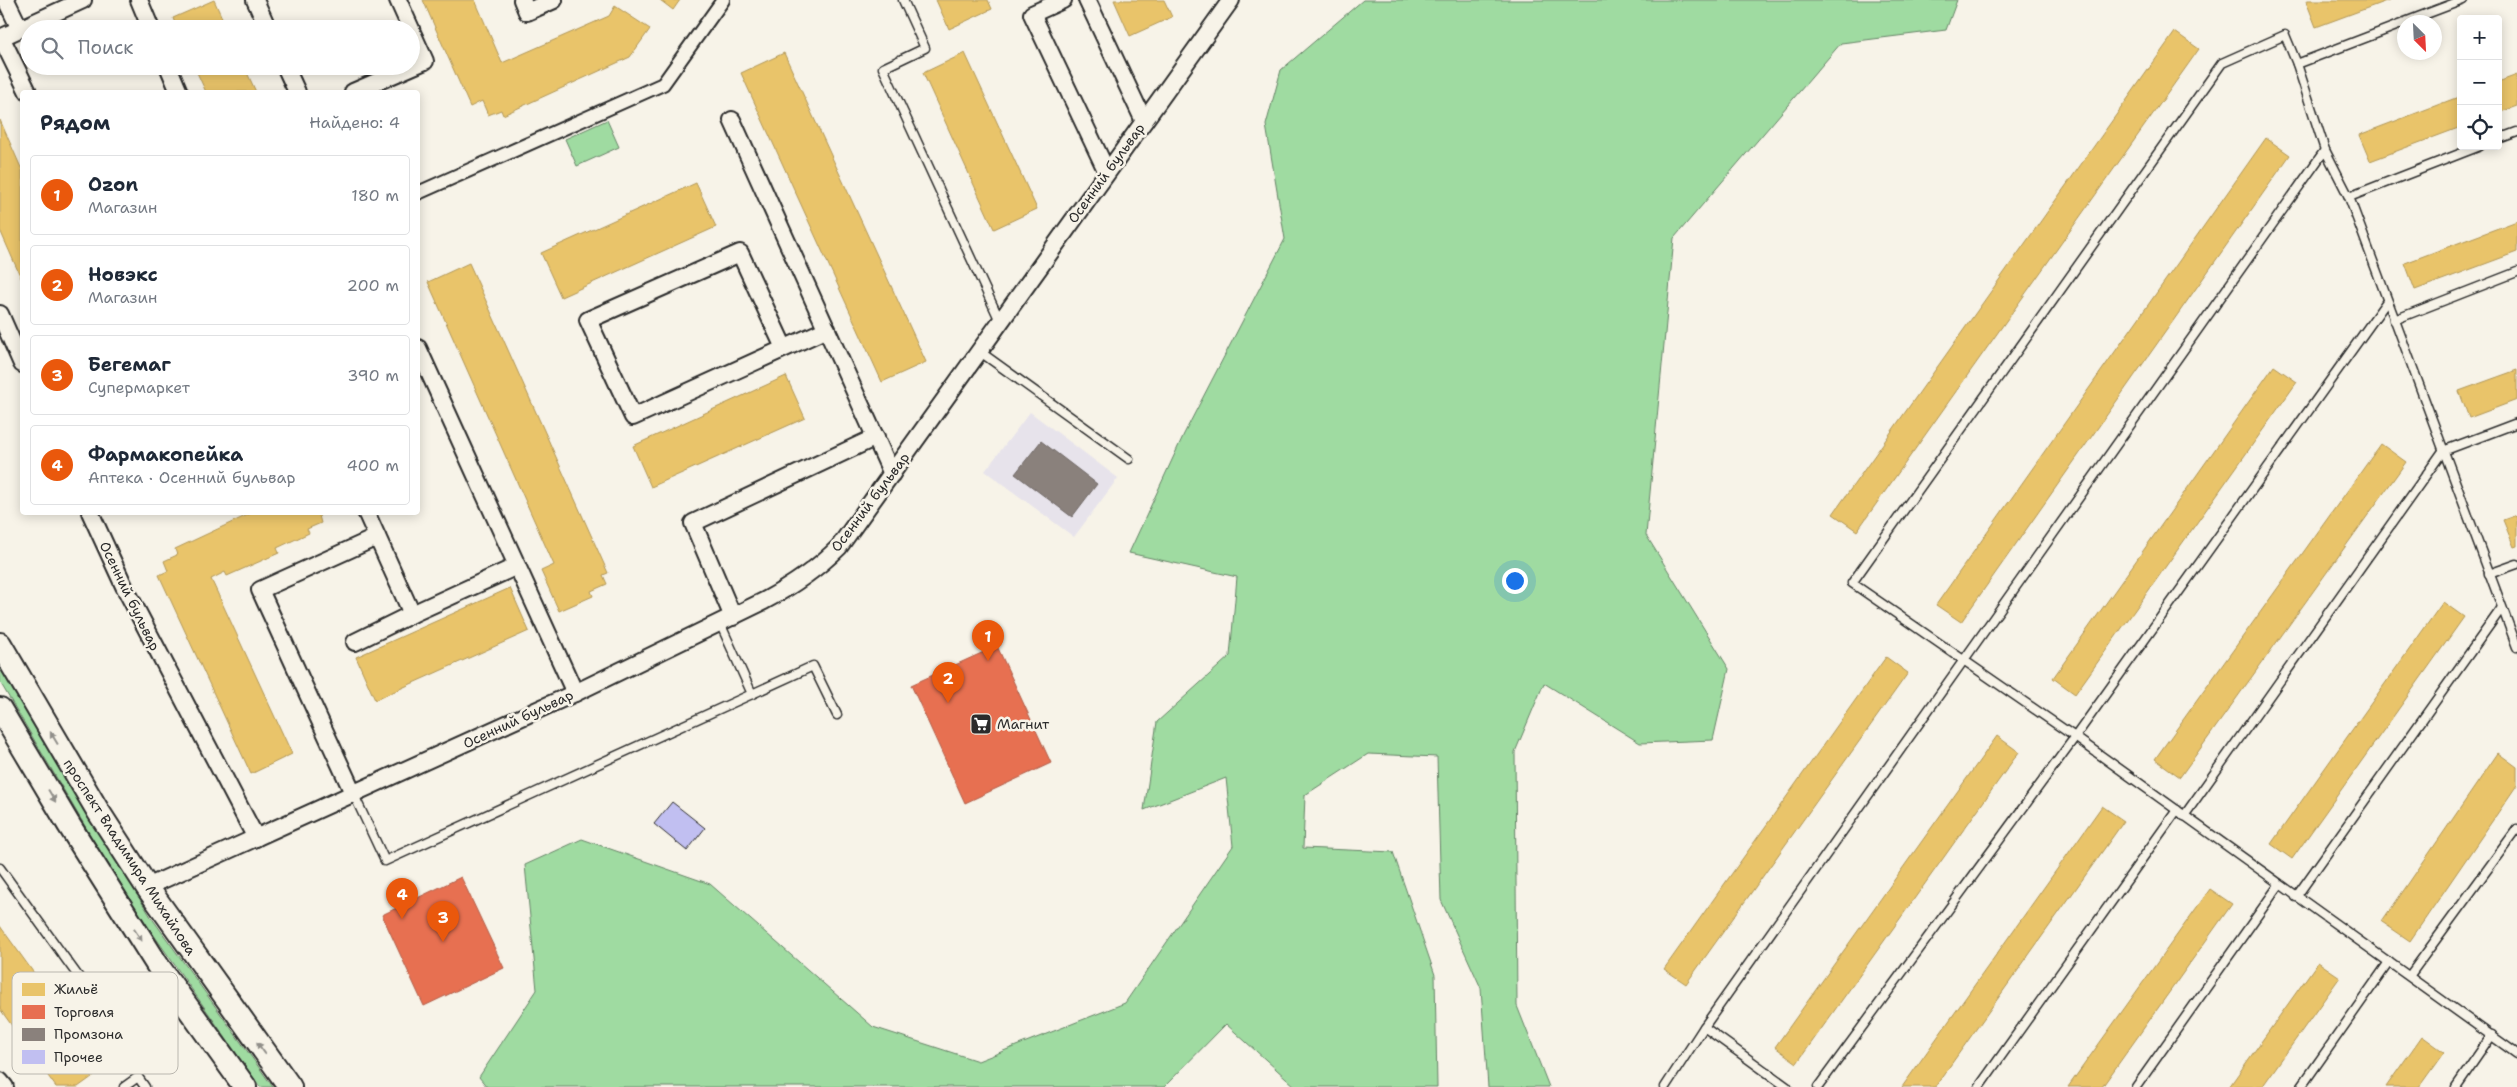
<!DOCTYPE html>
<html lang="ru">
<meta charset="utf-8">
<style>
body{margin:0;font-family:"Shantell Sans",sans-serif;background:#f2f2f3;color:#1f2937}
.controls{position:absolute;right:15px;top:15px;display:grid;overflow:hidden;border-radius:5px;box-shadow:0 2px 12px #0003}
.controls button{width:45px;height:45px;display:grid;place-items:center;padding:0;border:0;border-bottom:1px solid #e0e1e3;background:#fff;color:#1f2937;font:25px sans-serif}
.compass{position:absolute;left:2397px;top:15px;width:45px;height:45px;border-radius:50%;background:#fff;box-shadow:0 2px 12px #0003;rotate:156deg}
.you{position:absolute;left:1514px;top:580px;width:18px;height:18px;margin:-12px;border:4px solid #fff;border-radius:50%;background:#1a73e8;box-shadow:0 0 0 8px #1a73e833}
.badge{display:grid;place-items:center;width:32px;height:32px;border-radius:50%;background:#ea580c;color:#fff;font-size:16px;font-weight:700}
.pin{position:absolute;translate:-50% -41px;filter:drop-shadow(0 1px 2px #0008)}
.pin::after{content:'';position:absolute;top:26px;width:18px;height:15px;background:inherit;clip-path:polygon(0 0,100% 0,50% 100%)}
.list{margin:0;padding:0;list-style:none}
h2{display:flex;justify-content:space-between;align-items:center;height:65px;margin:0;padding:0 20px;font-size:21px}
h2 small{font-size:16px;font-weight:400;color:#747a83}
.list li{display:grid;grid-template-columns:32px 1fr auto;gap:15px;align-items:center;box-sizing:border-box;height:80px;margin:0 10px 10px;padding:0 10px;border:1px solid #e0e1e3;border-radius:5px}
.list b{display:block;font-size:19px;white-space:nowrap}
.list p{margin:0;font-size:16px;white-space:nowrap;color:#747a83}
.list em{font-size:16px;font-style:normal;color:#747a83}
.icon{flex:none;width:28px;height:28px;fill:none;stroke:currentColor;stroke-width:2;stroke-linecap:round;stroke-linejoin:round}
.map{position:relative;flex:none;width:2517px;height:1087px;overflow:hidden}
.search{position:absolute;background:#fff;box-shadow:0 2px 12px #0003;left:20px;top:20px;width:400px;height:55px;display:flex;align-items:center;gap:12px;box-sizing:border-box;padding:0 18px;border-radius:28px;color:#747a83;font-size:19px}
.panel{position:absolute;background:#fff;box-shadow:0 2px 12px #0003;left:20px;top:90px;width:400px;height:425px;border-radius:5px}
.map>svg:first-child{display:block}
</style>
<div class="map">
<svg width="2517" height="1087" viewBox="0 0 2517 1087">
<rect width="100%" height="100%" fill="#f7f3e8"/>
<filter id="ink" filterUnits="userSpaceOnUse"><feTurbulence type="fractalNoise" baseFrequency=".02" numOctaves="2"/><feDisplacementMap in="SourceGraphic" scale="10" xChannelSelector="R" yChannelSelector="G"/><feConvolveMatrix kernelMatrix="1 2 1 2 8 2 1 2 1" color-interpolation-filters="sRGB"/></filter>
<g filter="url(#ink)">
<polygon fill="#e7e3eb" points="1030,412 1118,478 1074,537 985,471"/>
<g fill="#9fdba1" stroke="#658366">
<polygon points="1363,0 1957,0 1946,30 1841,43 1674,238 1646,535 1729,669 1713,740 1640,743 1544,683 1515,752 1517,1006 1549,1087 1488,1087 1481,988 1441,900 1437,757 1368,754 1305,795 1303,848 1393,852 1435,975 1437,1087 1296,1087 1226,1024 1164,1087 487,1087 479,1077 537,990 525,865 582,839 710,884 873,1027 978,1061 1125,1003 1233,846 1226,778 1144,810 1157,722 1230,656 1237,577 1129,553 1184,434 1285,239 1266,125 1281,70"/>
<polygon points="607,120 619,147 577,166 565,139"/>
<polygon points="0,665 52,756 151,917 273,1087 260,1087 144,921 92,838 0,682"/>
</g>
<g fill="#e9c46a" stroke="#b09657">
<polygon points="214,0 227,29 177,29 173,18"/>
<polygon points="423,0 475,0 502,63 609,16 615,6 650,29 630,57 503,115 501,110 488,115 482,101 470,107"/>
<polygon points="660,0 680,0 673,10"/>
<polygon points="936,0 988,0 992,9 949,29"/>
<polygon points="1114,0 1164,0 1172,17 1130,36"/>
<polygon points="2308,0 2389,0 2316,27 2306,1"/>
<polygon points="2175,32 2199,49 1857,531 1833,514"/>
<polygon points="784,53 926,362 882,382 741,73"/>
<polygon points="965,53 1037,209 994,229 923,73"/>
<polygon points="194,66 244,66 256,92 206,92"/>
<polygon points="2517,75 2517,106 2498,113 2498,82"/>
<polygon points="2461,96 2461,127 2370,161 2359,135"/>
<polygon points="0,120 22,170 22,280 0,230"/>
<polygon points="2266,138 2290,155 1961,622 1936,605"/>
<polygon points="696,183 716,227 561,297 541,253"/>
<polygon points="2517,221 2517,252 2415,290 2405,263"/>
<polygon points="469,263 608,573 603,575 607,584 591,591 593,596 559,611 541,571 554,565 428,282"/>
<polygon points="2274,366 2297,382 2075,694 2053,678"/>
<polygon points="2517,370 2517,400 2469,418 2459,391"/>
<polygon points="786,376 805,418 651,487 633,446"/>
<polygon points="2381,444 2406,462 2180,777 2155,759"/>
<polygon points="254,512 318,512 321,523 307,529 309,533 277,548 279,553 227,576 225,572 211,579 292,754 251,774 159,575 168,571 164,561 177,555 175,549"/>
<polygon points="2517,515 2517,546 2514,547 2503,520"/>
<polygon points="510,588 529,631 375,700 356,657"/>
<polygon points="2443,602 2464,617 2292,859 2271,844"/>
<polygon points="1886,657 1908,673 1686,984 1664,969"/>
<polygon points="1997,736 2019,752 1797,1063 1775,1047"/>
<polygon points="2498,753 2517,767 2517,785 2410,941 2382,922"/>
<polygon points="2102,806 2124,821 1935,1087 1902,1087"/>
<polygon points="2210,889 2232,904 2102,1087 2068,1087"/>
<polygon points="0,926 103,1069 78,1087 56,1087 0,1009"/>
<polygon points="2318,962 2340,977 2262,1087 2229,1087"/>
<polygon points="2422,1036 2444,1052 2419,1087 2386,1087"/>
</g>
<g fill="#e76f51" stroke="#af5b46">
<polygon points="997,646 1051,763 965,803 911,685"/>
<polygon points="461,877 504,968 424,1006 382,915"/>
</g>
<polygon fill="#8a817c" stroke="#6e6764" points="1041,441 1097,484 1072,517 1015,474"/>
<polygon fill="#c1bff1" stroke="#2b2b2b" points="672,802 705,828 687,851 654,824"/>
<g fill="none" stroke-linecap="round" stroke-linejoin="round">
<g stroke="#2b2b2b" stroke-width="11">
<g id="service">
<polyline points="903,0 925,48 883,68 1000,321"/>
<polyline points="2405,22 2463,0"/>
<polyline points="2297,64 2404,23"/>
<polyline points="2498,139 2517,132"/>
<polyline points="2325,150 2297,64 2285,35 2222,63 1852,583 2075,737 2517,1054"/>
<polyline points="2349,197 2480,146"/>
<polyline points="2394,320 2517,272"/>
<polyline points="979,351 1129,459"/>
<polyline points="2489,574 2517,564"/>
<polyline points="752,694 813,666 837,715"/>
<polyline points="354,795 385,861 752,694 720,623"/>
<polyline points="2184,816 2443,451 2517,423"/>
<polyline points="0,868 130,1048"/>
<polyline points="2296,897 2501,609"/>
<polyline points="2410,975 2517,829"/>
<polyline points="1704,1027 2325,150 2349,197 2517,647"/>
<polyline points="124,1087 138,1077 145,1087"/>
<polyline points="1665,1087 1704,1027 1787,1087"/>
<polyline points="1818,1087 2075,737 2387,301"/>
<polyline points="1979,1087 2177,810"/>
<polyline points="2136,1087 2279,885"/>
<polyline points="2301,1087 2389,962"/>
<polyline points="2456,1087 2492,1035"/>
</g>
</g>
<g stroke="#2b2b2b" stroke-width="16">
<polyline id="pedestrian" points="418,193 663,84 723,0"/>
</g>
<g stroke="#2b2b2b" stroke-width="20">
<g id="minor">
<polyline points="6,0 20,29"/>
<polyline points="139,0 151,29"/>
<polyline points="255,0 268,29"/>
<polyline points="398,0 411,29"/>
<polyline points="522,0 527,12 554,0"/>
<polyline points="1063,0 1032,14 1107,172"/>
<polyline points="1087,0 1144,121"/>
<polyline points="1,37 28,92"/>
<polyline points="0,38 83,0"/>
<polyline points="168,66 179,92"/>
<polyline points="285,66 297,92"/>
<polyline points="353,92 425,61 411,30"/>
<polyline points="732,120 892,474"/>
<polyline points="0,314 22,364"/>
<polyline points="418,348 575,693"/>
<polyline points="784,348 740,253 588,320 633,417 827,329"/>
<polyline points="90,512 124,586 256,838"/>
<polyline points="366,512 412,614 517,566"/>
<polyline points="733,617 693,523 876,437"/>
<polyline points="355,642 412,614"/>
<polyline points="354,795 260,590 377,537"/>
<path d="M147,887l428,-194 189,-92c28,-15 52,-31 75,-54l392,-547"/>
<polyline points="0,1081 5,1087"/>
</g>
</g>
<g stroke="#2b2b2b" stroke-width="26">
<g id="secondary">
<polyline points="0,644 98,811 147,887 290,1087"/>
<polyline points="0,709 69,825 158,966 245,1087"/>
</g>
</g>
<use href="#service" stroke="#f7f3e8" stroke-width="8"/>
<use href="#pedestrian" stroke="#f7f3e8" stroke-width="12"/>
<use href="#minor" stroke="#f7f3e8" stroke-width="16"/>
<use href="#secondary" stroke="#f7f3e8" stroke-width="22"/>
</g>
<defs><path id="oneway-solid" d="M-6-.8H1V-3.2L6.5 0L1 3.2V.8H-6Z" transform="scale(1.25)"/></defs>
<g fill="#918f8a">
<use href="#oneway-solid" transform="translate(54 738) rotate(-121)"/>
<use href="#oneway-solid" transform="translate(52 796) rotate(59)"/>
<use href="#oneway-solid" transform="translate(138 935) rotate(57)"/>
<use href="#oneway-solid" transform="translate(261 1048) rotate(-126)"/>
</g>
</g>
<defs>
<g id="supermarket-square" transform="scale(1.125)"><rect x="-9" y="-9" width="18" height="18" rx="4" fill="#2b2b2b" stroke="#f7f3e8"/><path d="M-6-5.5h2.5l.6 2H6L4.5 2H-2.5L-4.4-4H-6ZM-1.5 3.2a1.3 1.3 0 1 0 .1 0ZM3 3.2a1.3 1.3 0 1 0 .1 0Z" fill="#fff"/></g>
</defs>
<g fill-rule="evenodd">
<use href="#supermarket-square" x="981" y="724"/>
</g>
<g text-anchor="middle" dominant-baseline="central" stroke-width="5" stroke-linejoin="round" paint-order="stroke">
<g font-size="14" fill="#2b2b2b" stroke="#f7f3e8">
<text transform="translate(1106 173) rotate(-54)">Осенний бульвар</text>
<text transform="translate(870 502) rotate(-53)">Осенний бульвар</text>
<text transform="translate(130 596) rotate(64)">Осенний бульвар</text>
<text transform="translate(518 719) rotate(-25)">Осенний бульвар</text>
<text transform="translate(130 857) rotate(57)">проспект Владимира Михайлова</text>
</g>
<g font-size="14" fill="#2b2b2b" stroke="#f7f3e8" text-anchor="start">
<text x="997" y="724">Магнит</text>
</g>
</g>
<rect x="12" y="972" width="166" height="102" rx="8" fill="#f7f3e8" stroke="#bab7af" stroke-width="1"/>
<rect x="22" y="983" width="23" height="13" fill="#e9c46a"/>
<rect x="22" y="1005" width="23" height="14" fill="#e76f51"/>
<rect x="22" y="1028" width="23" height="13" fill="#8a817c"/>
<rect x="22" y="1050" width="23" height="14" fill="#c1bff1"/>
<g font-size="14" fill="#2b2b2b">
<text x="54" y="994">Жильё</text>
<text x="54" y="1017">Торговля</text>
<text x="54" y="1039">Промзона</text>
<text x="54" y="1062">Прочее</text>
</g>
</svg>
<div class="controls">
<button>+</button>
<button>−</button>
<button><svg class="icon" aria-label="locate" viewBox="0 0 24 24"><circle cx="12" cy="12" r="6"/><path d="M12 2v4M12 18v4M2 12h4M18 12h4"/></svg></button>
</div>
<svg class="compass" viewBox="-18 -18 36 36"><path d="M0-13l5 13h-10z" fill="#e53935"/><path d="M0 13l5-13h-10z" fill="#747a83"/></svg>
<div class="you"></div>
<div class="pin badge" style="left:988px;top:661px">1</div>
<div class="pin badge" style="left:948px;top:703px">2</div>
<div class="pin badge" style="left:443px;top:942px">3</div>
<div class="pin badge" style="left:402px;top:919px">4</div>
<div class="search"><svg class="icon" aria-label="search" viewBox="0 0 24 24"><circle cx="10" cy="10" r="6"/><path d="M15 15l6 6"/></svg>Поиск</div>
<section class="panel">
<h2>Рядом<small>Найдено: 4</small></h2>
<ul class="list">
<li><span class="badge">1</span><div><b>Ozon</b><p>Магазин</p></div><em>180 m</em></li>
<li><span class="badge">2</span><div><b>Новэкс</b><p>Магазин</p></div><em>200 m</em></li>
<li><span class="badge">3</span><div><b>Бегемаг</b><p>Супермаркет</p></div><em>390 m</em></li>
<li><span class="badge">4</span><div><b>Фармакопейка</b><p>Аптека · Осенний бульвар</p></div><em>400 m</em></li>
</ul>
</section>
</div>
